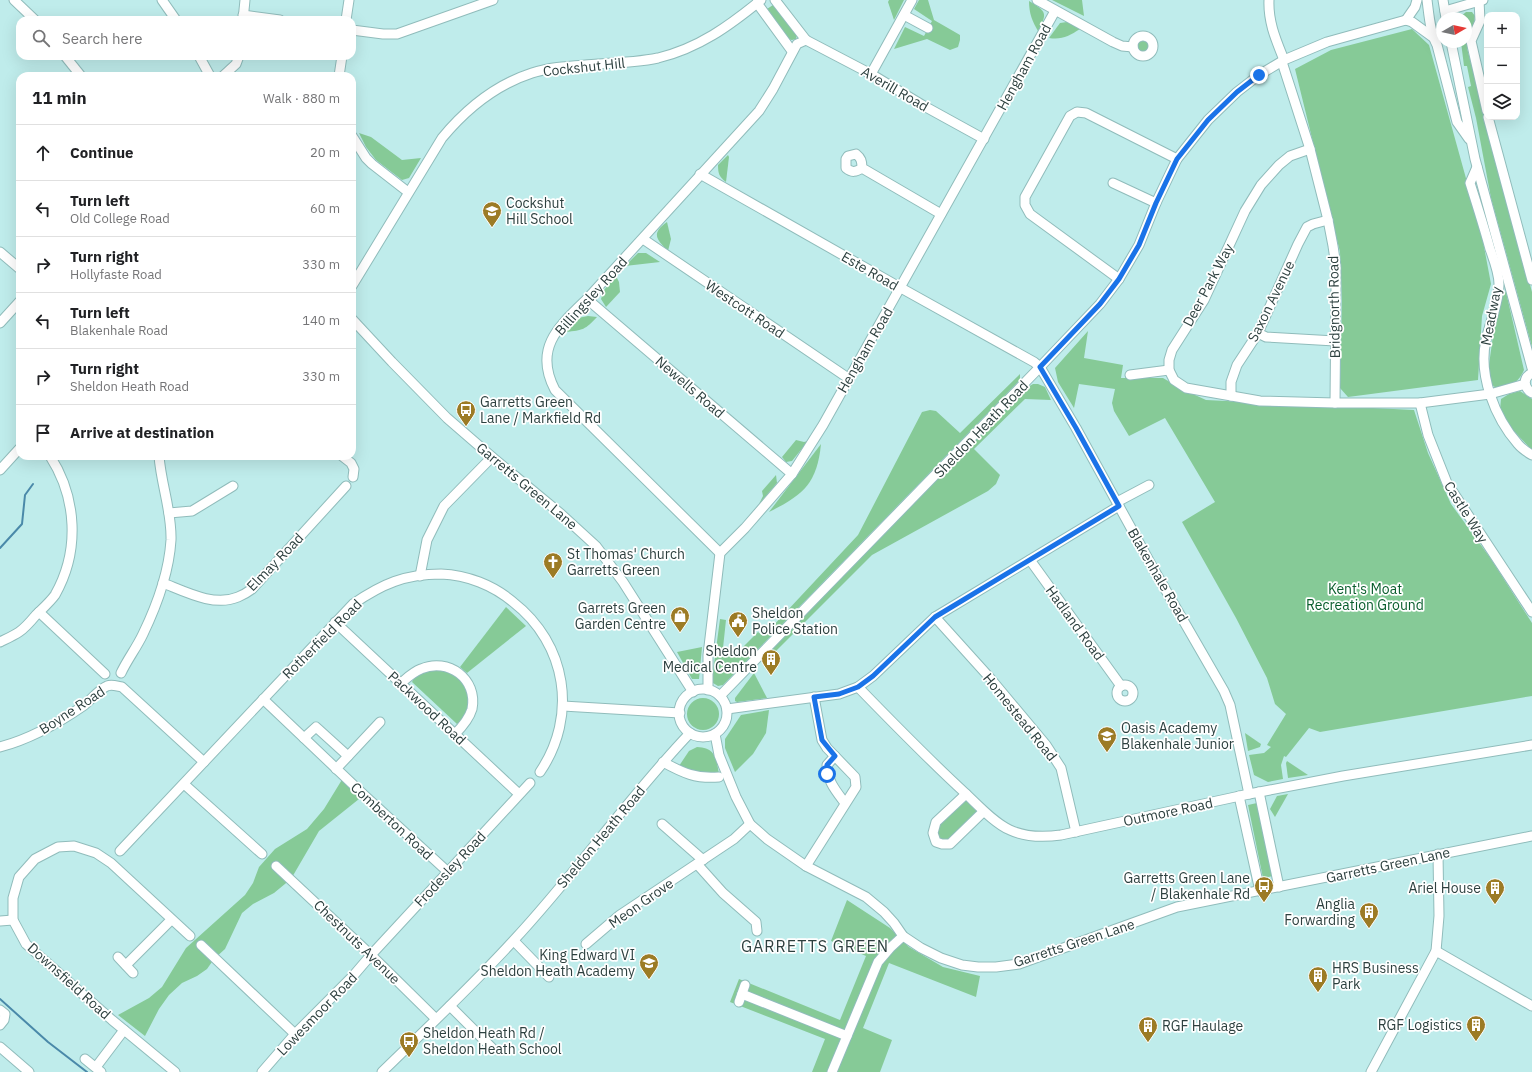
<!DOCTYPE html>
<meta charset="utf-8">
<style>
body{margin:0;font-family:"IBM Plex Sans",sans-serif;background:#f2f2f2;color:#202124}
.controls{position:absolute;right:12px;top:12px;display:grid;overflow:hidden;border-radius:8px;box-shadow:0 4px 16px #0002}
.controls button{width:36px;height:36px;display:grid;place-items:center;padding:0;border:0;border-bottom:1px solid #e0e0e0;background:#fff;color:#202124;font:20px sans-serif}
.compass{position:absolute;left:1436px;top:12px;width:36px;height:36px;border-radius:50%;background:#fff;box-shadow:0 4px 16px #0002;rotate:81deg}
.stop{position:absolute;width:12px;height:12px;margin:-9px;border:3px solid #1a73e8;border-radius:50%;background:#fff}
.stop.end{background:#1a73e8;border-color:#fff;box-shadow:0 1px 4px #0008}
.list{margin:0;padding:0;list-style:none}
h2{display:flex;justify-content:space-between;align-items:center;height:52px;margin:0;padding:0 16px;font-size:17px}
h2 small{font-size:13px;font-weight:400;color:#757577}
.list li{display:grid;grid-template-columns:26px 1fr auto;gap:12px;align-items:center;box-sizing:border-box;height:56px;padding:0 16px;border-top:1px solid #e0e0e0}
.list b{display:block;font-size:15px;white-space:nowrap}
.list p{margin:0;font-size:13px;white-space:nowrap;color:#757577}
.list em{font-size:13px;font-style:normal;color:#757577}
.icon{flex:none;width:22px;height:22px;fill:none;stroke:currentColor;stroke-width:2;stroke-linecap:round;stroke-linejoin:round}
.map{position:relative;flex:none;width:1532px;height:1072px;overflow:hidden}
.search{position:absolute;background:#fff;box-shadow:0 4px 16px #0002;left:16px;top:16px;width:340px;height:44px;display:flex;align-items:center;gap:10px;box-sizing:border-box;padding:0 14px;border-radius:12px;color:#757577;font-size:15px}
.panel{position:absolute;background:#fff;box-shadow:0 4px 16px #0002;left:16px;top:72px;width:340px;height:388px;border-radius:12px}
.map>svg:first-child{display:block}
</style>
<div class="map">
<svg width="1532" height="1072" viewBox="0 0 1532 1072">
<rect width="100%" height="100%" fill="#bfeceb"/>
<g fill="#86ca97">
<polygon points="889,0 904,0 894,20 888,2"/>
<polygon points="919,0 928,0 934,20 960,35 960,40 958,47 950,50 927,39 894,49 905,27 924,36 932,21 914,9"/>
<polygon points="1052,0 1082,0 1084,16"/>
<path d="M1029,1c17,10 19,12 9,30 -6,-10 -9,-18 -9,-30z"/>
<polygon points="773,5 797,35 796,39 792,40 787,39 768,11 767,9"/>
<path d="M1466,12h6l3,4c-1,12 -7,21 -8,32l65,244v55l-41,-149 -15,-80 -8,-31 3,-1 -4,-20h-3l-3,-24h5v-24h-7z"/>
<path d="M1067,22l13,7c-11,7 -18,11 -31,9l11,-15z"/>
<polygon points="1412,29 1429,45 1482,236 1491,284 1482,316 1478,380 1348,397 1340,388 1342,301 1340,252 1295,69 1331,50"/>
<circle cx="1143" cy="47" r="6"/>
<polygon points="359,133 371,137 402,160 421,158 409,178 402,180 376,160 366,147"/>
<path d="M728,155l1,2 -3,25c-7,-5 -8,-9 -8,-17z"/>
<path d="M667,222l4,17 -3,12c-12,-12 -17,-18 -1,-29z"/>
<polygon points="638,253 646,253 660,262 625,266"/>
<polygon points="616,276 619,282 620,292 606,307 601,299 604,290"/>
<path d="M1506,292l18,78c-7,15 -13,15 -28,18l-5,-4 -3,-12 7,-51 2,-13 7,-15z"/>
<path d="M588,316l9,1c-12,13 -14,13 -31,15l12,-14z"/>
<polygon points="1088,331 1084,358 1123,365 1121,378 1163,378 1182,389 1206,400 1414,410 1428,453 1451,504 1491,559 1532,623 1532,696 1320,732 1309,728 1286,757 1284,756 1281,765 1283,779 1268,782 1254,775 1249,755 1264,753 1271,747 1267,745 1286,714 1275,704 1267,678 1236,618 1182,522 1215,502 1165,418 1129,436 1114,411 1112,403 1115,389 1079,384 1074,408 1058,382 1055,368"/>
<polygon points="1020,374 1020,380 723,685 718,686 713,683 712,679 720,619 726,620 723,648 736,654 758,632 763,636 771,628 858,535 922,412 930,410 936,411 960,433"/>
<polygon points="1033,384 1038,384 1045,387 1051,400 1025,399 974,449 1000,475 996,484 988,491 872,555 772,655 770,650 962,452 1028,387"/>
<polygon points="1520,391 1532,399 1532,450 1507,424 1500,410 1501,399 1509,394"/>
<polygon points="796,440 804,442 808,441 792,461 786,462 782,457"/>
<path d="M821,444c-4,40 -18,51 -52,68z"/>
<polygon points="776,475 777,483 759,504 763,496 762,491"/>
<polygon points="506,607 526,626 467,673 460,667"/>
<polygon points="702,647 699,679 692,679 677,652"/>
<path d="M434,668l24,7c2,5 6,9 8,14 4,12 2,28 -9,35l-45,-42c3,-8 15,-11 22,-14z"/>
<polygon points="754,673 767,698 737,702 735,701 735,698"/>
<circle cx="703" cy="714" r="16"/>
<polygon points="769,710 766,733 753,754 735,772 725,748 725,739 741,715"/>
<polygon points="1245,733 1261,744 1260,747 1248,751"/>
<path d="M697,747c19,1 19,11 22,27h-16l-24,-8 10,-15z"/>
<polygon points="1287,761 1308,775 1288,778 1286,763"/>
<polygon points="343,778 364,795 319,831 291,879 274,893 253,904 242,913 225,949 214,959 207,969 197,976 182,983 169,995 159,1009 145,1036 118,1015 149,998 162,987 186,948 245,895 253,883 259,867 275,849 307,829 324,809"/>
<polygon points="966,794 983,812 950,844 936,842 936,822"/>
<polygon points="1288,794 1275,817 1270,809 1277,796"/>
<polygon points="1257,803 1273,876 1263,878 1248,805"/>
<polygon points="847,900 890,928 909,947 943,967 980,976 976,997 889,963 863,1028 892,1040 880,1072 812,1072 825,1039 730,1002 739,979 840,1020 866,956 831,941"/>
</g>
<g fill="none" stroke-linecap="round" stroke-linejoin="round">
<g stroke="#4a89a9" stroke-width="2">
<polyline points="0,548 22,524 25,495 33,484"/>
<polyline points="0,999 48,1042 87,1072"/>
</g>
<g stroke="#90bcbb" stroke-width="11">
<g id="minor">
<polyline points="14,0 35,20"/>
<polyline points="162,0 176,20"/>
<polyline points="775,0 806,40"/>
<polyline points="1037,0 1113,42 1122,46 1133,47"/>
<path d="M1269,0c-1,22 7,40 15,60"/>
<path d="M1427,0c2,15 3,32 10,45l20,77 12,17"/>
<polyline points="1443,0 1446,18"/>
<polyline points="1479,0 1480,21 1471,41 1487,111"/>
<polyline points="757,3 792,51"/>
<polyline points="1445,11 1483,0"/>
<polyline points="243,15 280,20"/>
<polyline points="904,15 928,28"/>
<polyline points="243,20 245,0"/>
<polyline points="346,20 349,0"/>
<polyline points="1406,20 1412,22 1434,38"/>
<polyline points="1406,20 1415,7 1417,0"/>
<polyline points="352,30 383,34 397,34 493,0"/>
<circle cx="1143" cy="46" r="10"/>
<polyline points="1451,42 1475,159 1532,368"/>
<polyline points="65,56 81,76"/>
<polyline points="199,56 210,76"/>
<polyline points="1282,62 1310,149 1328,220 1333,246 1336,266 1336,293 1335,403 1420,403 1490,394 1525,384"/>
<polyline points="871,74 912,0"/>
<polyline points="223,76 236,64 239,56"/>
<polyline points="339,76 342,56"/>
<polyline points="1488,117 1532,280"/>
<polyline points="352,136 366,158 372,164 408,192"/>
<polyline points="1310,149 1290,156 1279,165 1261,185 1245,211 1204,300 1172,350 1169,360 1169,370 1174,380 1186,388 1260,401 1335,403"/>
<path d="M1477,167l-7,16c7,22 14,44 20,66 4,11 9,24 9,35 0,19 -9,38 -13,56 -8,35 9,78 32,104 4,5 9,8 14,11"/>
<path d="M862,168c-6,4 -10,5 -16,0v-9l2,-3 8,-2c5,4 6,7 6,14l79,46"/>
<polyline points="700,174 901,288 1034,362 1040,367 1076,428 1153,568 1224,691 1230,705 1249,794"/>
<polyline points="1113,183 1156,203"/>
<polyline points="643,239 848,378"/>
<polyline points="0,252 20,269"/>
<polyline points="1119,279 1030,214 1025,205 1025,197 1070,116 1077,112 1086,113 1177,159"/>
<path d="M352,286l90,-148c24,-29 53,-53 90,-65 21,-7 44,-7 66,-9 20,-1 41,-2 60,-6 41,-10 71,-32 103,-58"/>
<polyline points="587,299 792,474"/>
<polyline points="352,319 392,362 447,418 492,457 561,514 596,546 623,582 693,692"/>
<polyline points="0,323 20,301"/>
<polyline points="1258,333 1266,337 1335,341"/>
<path d="M1532,373c-10,5 -8,15 0,20"/>
<polyline points="1130,375 1169,370"/>
<polyline points="1231,396 1231,382 1237,365 1258,333 1298,244 1307,227 1313,224 1328,220"/>
<polyline points="1420,403 1428,435 1447,483 1532,612"/>
<polyline points="342,456 351,463 354,469 353,477"/>
<polyline points="0,470 20,448"/>
<polyline points="1117,502 1149,485"/>
<polyline points="169,513 192,511 233,486"/>
<path d="M720,553l-165,-163c-22,-42 4,-64 32,-91l172,-188 14,-22 24,-45 9,-4 65,34 53,32 60,33"/>
<polyline points="1030,560 1121,686"/>
<polyline points="420,576 427,540 444,506 492,457"/>
<path d="M163,583c23,9 51,24 75,14 5,-2 10,-5 14,-8l94,-103"/>
<polyline points="39,612 105,674"/>
<polyline points="935,617 990,678 1046,745 1061,768 1076,832"/>
<polyline points="335,622 519,794"/>
<path d="M0,642c6,-3 13,-6 19,-10 6,-4 12,-11 17,-17 6,-6 14,-13 19,-20 25,-44 22,-97 -5,-139"/>
<path d="M121,673c6,-13 16,-26 22,-39 14,-29 26,-62 28,-94 1,-28 -10,-56 -12,-84"/>
<path d="M401,683c6,-5 12,-11 20,-14 27,-12 57,10 51,40 -3,10 -10,18 -17,25"/>
<circle cx="1125" cy="693" r="8"/>
<path d="M858,687c35,36 69,71 106,105 13,12 30,31 46,38 15,7 36,7 51,5l188,-41 94,-18 189,-31"/>
<circle cx="703" cy="713" r="24"/>
<polyline points="708,690 708,655 720,553 745,528 792,474 823,425 1055,11"/>
<polyline points="720,696 1040,367 1100,304 1119,279 1139,245 1156,203 1177,159 1208,120 1237,92 1259,75 1284,60 1327,42 1406,20"/>
<polyline points="263,699 364,795 448,872"/>
<polyline points="563,706 680,713"/>
<polyline points="727,709 839,694 858,687 873,676 935,617 1119,506"/>
<polyline points="715,734 719,755 736,797 750,824 767,839 806,866 866,897 884,912 894,923 903,936 921,948 941,958 962,965 978,967 996,967 1019,964 1177,907 1532,836"/>
<polyline points="304,738 316,727 348,756"/>
<path d="M0,747c30,-8 57,-23 83,-41 7,-5 15,-16 24,-20 5,-2 9,0 15,1l82,75"/>
<path d="M835,756l-8,9c0,16 9,26 18,38"/>
<path d="M663,762c20,11 33,17 56,15"/>
<polyline points="336,769 380,722"/>
<polyline points="184,784 262,854"/>
<polyline points="1259,792 1279,887"/>
<polyline points="966,794 936,822 933,833 936,842 942,844 950,844 983,812"/>
<polyline points="1239,796 1260,891"/>
<polyline points="662,824 703,860"/>
<path d="M120,851l233,-247c29,-20 52,-30 88,-30 26,1 52,11 72,28 54,42 65,114 27,170"/>
<polyline points="697,864 723,893 756,922 757,931"/>
<polyline points="276,866 371,955 436,1019"/>
<polyline points="806,866 856,787 855,777 827,748 822,740 814,697"/>
<polyline points="0,921 13,920"/>
<polyline points="514,941 549,977"/>
<polyline points="586,944 620,915 734,839 750,824"/>
<polyline points="201,945 295,1034"/>
<polyline points="1436,951 1532,1006"/>
<polyline points="118,957 133,973"/>
<polyline points="126,965 171,920"/>
<polyline points="742,994 847,1036"/>
<polyline points="739,1002 745,985"/>
<polyline points="450,1006 492,1048"/>
<polyline points="0,1010 5,1014 4,1020 0,1025"/>
<polyline points="0,1047 29,1072"/>
<polyline points="85,1059 101,1072"/>
<polyline points="96,1067 124,1030"/>
<polyline points="175,1072 112,1020 26,944 13,920 13,898 19,877 35,859 58,847 74,846 96,853 111,863 190,936"/>
<polyline points="262,1072 295,1034 353,976 371,955 530,783"/>
<path d="M382,1072c44,-43 89,-85 131,-131 62,-66 114,-142 177,-208"/>
<polyline points="832,1072 878,962 890,948 903,936"/>
<polyline points="1371,1072 1436,951 1439,916 1438,854"/>
</g>
</g>
<use href="#minor" stroke="#fff" stroke-width="9"/>
</g>
<g fill="none" stroke-linecap="round" stroke-linejoin="round">
<polyline stroke="#1a73e8" stroke-width="5" points="827,774 827,765 835,756 822,740 814,697 839,694 858,687 873,676 935,617 1119,506 1076,428 1040,367 1100,304 1119,279 1139,245 1156,203 1177,159 1208,120 1237,92 1259,75"/>
</g>
<defs>
<g id="school-pin" transform="scale(1)"><path d="M0 17L-7.5 6A9.5 9.5 0 1 1 7.5 6Z" fill="#9c7b25" stroke="#fff"/><path d="M0-5L7-2L0 1L-7-2ZM-4 1L0 2.5L4 1V4Q0 6-4 4Z" fill="#fff"/></g>
<g id="bus-pin" transform="scale(1)"><path d="M0 17L-7.5 6A9.5 9.5 0 1 1 7.5 6Z" fill="#9c7b25" stroke="#fff"/><path d="M-5-6H5V4H4V6H2V4H-2V6H-4V4H-5ZM-3.5-4V0h7V-4ZM-3.5 1.2v1.5H-2V1.2ZM2 1.2v1.5H3.5V1.2Z" fill="#fff"/></g>
<g id="church-pin" transform="scale(1)"><path d="M0 17L-7.5 6A9.5 9.5 0 1 1 7.5 6Z" fill="#9c7b25" stroke="#fff"/><path d="M-1.2-6h2.4v3.5h3.3v2.4h-3.3V6h-2.4V-.1h-3.3v-2.4h3.3Z" fill="#fff"/></g>
<g id="shop-pin" transform="scale(1)"><path d="M0 17L-7.5 6A9.5 9.5 0 1 1 7.5 6Z" fill="#9c7b25" stroke="#fff"/><path d="M-5-2.5h2.3a2.7 3.5 0 0 1 5.4 0H5L5.5 6h-11ZM-1.5-2.5h3a1.5 2.3 0 0 0-3 0Z" fill="#fff"/></g>
<g id="civic-pin" transform="scale(1)"><path d="M0 17L-7.5 6A9.5 9.5 0 1 1 7.5 6Z" fill="#9c7b25" stroke="#fff"/><path d="M-.6-6.5H3V-4.5H.6V-3L4-1V1h2V6H-6V1h2V-1L-.6-3ZM-1.2 2.5V6h2.4V2.5Z" fill="#fff"/></g>
<g id="building-pin" transform="scale(1)"><path d="M0 17L-7.5 6A9.5 9.5 0 1 1 7.5 6Z" fill="#9c7b25" stroke="#fff"/><path d="M-4-6H4V6H1V3H-1V6H-4ZM-2.5-4.3h1.7v1.8h-1.7ZM.8-4.3h1.7v1.8H.8ZM-2.5-1h1.7V.8h-1.7ZM.8-1h1.7V.8H.8Z" fill="#fff"/></g>
</defs>
<g fill-rule="evenodd">
<use href="#school-pin" x="492" y="211"/>
<use href="#bus-pin" x="466" y="410"/>
<use href="#church-pin" x="553" y="562"/>
<use href="#shop-pin" x="680" y="616"/>
<use href="#civic-pin" x="738" y="621"/>
<use href="#building-pin" x="771" y="659"/>
<use href="#school-pin" x="1107" y="736"/>
<use href="#bus-pin" x="1264" y="886"/>
<use href="#building-pin" x="1495" y="888"/>
<use href="#building-pin" x="1369" y="912"/>
<use href="#school-pin" x="649" y="963"/>
<use href="#building-pin" x="1318" y="976"/>
<use href="#building-pin" x="1476" y="1025"/>
<use href="#building-pin" x="1148" y="1026"/>
<use href="#bus-pin" x="409" y="1041"/>
</g>
<g text-anchor="middle" dominant-baseline="central" stroke-width="3.5" stroke-linejoin="round" paint-order="stroke">
<g font-size="14" fill="#2d403f" stroke="#fff">
<text transform="translate(584 67) rotate(-6)">Cockshut Hill</text>
<text transform="translate(1024 67) rotate(-61)">Hengham Road</text>
<text transform="translate(895 89) rotate(30)">Averill Road</text>
<text transform="translate(870 271) rotate(30)">Este Road</text>
<text transform="translate(1208 285) rotate(-62)">Deer Park Way</text>
<text transform="translate(591 296) rotate(-48)">Billingsley Road</text>
<text transform="translate(1271 301) rotate(-64)">Saxon Avenue</text>
<text transform="translate(1334 307) rotate(-91)">Bridgnorth Road</text>
<text transform="translate(745 309) rotate(34)">Westcott Road</text>
<text transform="translate(1491 316) rotate(-79)">Meadway</text>
<text transform="translate(865 350) rotate(-60)">Hengham Road</text>
<text transform="translate(690 387) rotate(41)">Newells Road</text>
<text transform="translate(981 429) rotate(-46)">Sheldon Heath Road</text>
<text transform="translate(527 486) rotate(40)">Garretts Green Lane</text>
<text transform="translate(1466 512) rotate(58)">Castle Way</text>
<text transform="translate(275 562) rotate(-46)">Elmay Road</text>
<text transform="translate(1158 575) rotate(60)">Blakenhale Road</text>
<text transform="translate(1075 623) rotate(54)">Hadland Road</text>
<text transform="translate(322 639) rotate(-45)">Rotherfield Road</text>
<text transform="translate(427 708) rotate(43)">Packwood Road</text>
<text transform="translate(72 710) rotate(-33)">Boyne Road</text>
<text transform="translate(1020 717) rotate(51)">Homestead Road</text>
<text transform="translate(1168 812) rotate(-12)">Outmore Road</text>
<text transform="translate(392 821) rotate(43)">Comberton Road</text>
<text transform="translate(601 837) rotate(-50)">Sheldon Heath Road</text>
<text transform="translate(1388 865) rotate(-12)">Garretts Green Lane</text>
<text transform="translate(450 869) rotate(-47)">Frodesley Road</text>
<text transform="translate(641 903) rotate(-35)">Meon Grove</text>
<text transform="translate(357 942) rotate(44)">Chestnuts Avenue</text>
<text transform="translate(1074 943) rotate(-18)">Garretts Green Lane</text>
<text transform="translate(69 981) rotate(42)">Downsfield Road</text>
<text transform="translate(317 1014) rotate(-46)">Lowesmoor Road</text>
</g>
<g font-size="14" fill="#2d403f" stroke="#fff" text-anchor="start">
<text x="506" y="203">Cockshut<tspan x="506" dy="16">Hill School</tspan></text>
<text x="480" y="402">Garretts Green<tspan x="480" dy="16">Lane / Markfield Rd</tspan></text>
<text x="567" y="554">St Thomas' Church<tspan x="567" dy="16">Garretts Green</tspan></text>
<text x="666" y="608" text-anchor="end">Garrets Green<tspan x="666" dy="16">Garden Centre</tspan></text>
<text x="752" y="613">Sheldon<tspan x="752" dy="16">Police Station</tspan></text>
<text x="757" y="651" text-anchor="end">Sheldon<tspan x="757" dy="16">Medical Centre</tspan></text>
<text x="1121" y="728">Oasis Academy<tspan x="1121" dy="16">Blakenhale Junior</tspan></text>
<text x="1250" y="878" text-anchor="end">Garretts Green Lane<tspan x="1250" dy="16">/ Blakenhale Rd</tspan></text>
<text x="1481" y="888" text-anchor="end">Ariel House</text>
<text x="1355" y="904" text-anchor="end">Anglia<tspan x="1355" dy="16">Forwarding</tspan></text>
<text x="635" y="955" text-anchor="end">King Edward VI<tspan x="635" dy="16">Sheldon Heath Academy</tspan></text>
<text x="1332" y="968">HRS Business<tspan x="1332" dy="16">Park</tspan></text>
<text x="1462" y="1025" text-anchor="end">RGF Logistics</text>
<text x="1162" y="1026">RGF Haulage</text>
<text x="423" y="1033">Sheldon Heath Rd /<tspan x="423" dy="16">Sheldon Heath School</tspan></text>
</g>
<g font-size="14" fill="#085d2c" stroke="#fff">
<text x="1365" y="589">Kent's Moat<tspan x="1365" dy="16">Recreation Ground</tspan></text>
</g>
<g font-size="16" letter-spacing="1" fill="#2d403f" stroke="#fff">
<text x="815" y="946">GARRETTS GREEN</text>
</g>
</g>
</svg>
<div class="controls">
<button>+</button>
<button>−</button>
<button><svg class="icon" aria-label="layers" viewBox="0 0 24 24"><path d="M12 4l9 5-9 5-9-5zM3 14l9 5 9-5"/></svg></button>
</div>
<svg class="compass" viewBox="-18 -18 36 36"><path d="M0-13l5 13h-10z" fill="#e53935"/><path d="M0 13l5-13h-10z" fill="#757577"/></svg>
<div class="stop" style="left:827px;top:774px"></div>
<div class="stop end" style="left:1259px;top:75px"></div>
<div class="search"><svg class="icon" aria-label="search" viewBox="0 0 24 24"><circle cx="10" cy="10" r="6"/><path d="M15 15l6 6"/></svg>Search here</div>
<section class="panel">
<h2>11 min<small>Walk · 880 m</small></h2>
<ul class="list">
<li><svg class="icon" aria-label="ahead" viewBox="0 0 24 24"><path d="M12 20V5M6 11l6-6 6 6"/></svg><div><b>Continue</b></div><em>20 m</em></li>
<li><svg class="icon" aria-label="left" viewBox="0 0 24 24"><path d="M17 20v-9H6M10 6l-5 5 5 5"/></svg><div><b>Turn left</b><p>Old College Road</p></div><em>60 m</em></li>
<li><svg class="icon" aria-label="right" viewBox="0 0 24 24"><path d="M7 20v-9h11M14 6l5 5-5 5"/></svg><div><b>Turn right</b><p>Hollyfaste Road</p></div><em>330 m</em></li>
<li><svg class="icon" aria-label="left" viewBox="0 0 24 24"><path d="M17 20v-9H6M10 6l-5 5 5 5"/></svg><div><b>Turn left</b><p>Blakenhale Road</p></div><em>140 m</em></li>
<li><svg class="icon" aria-label="right" viewBox="0 0 24 24"><path d="M7 20v-9h11M14 6l5 5-5 5"/></svg><div><b>Turn right</b><p>Sheldon Heath Road</p></div><em>330 m</em></li>
<li><svg class="icon" aria-label="arrive" viewBox="0 0 24 24"><path d="M6 21V4h12l-3 4 3 4H6"/></svg><div><b>Arrive at destination</b></div></li>
</ul>
</section>
</div>
